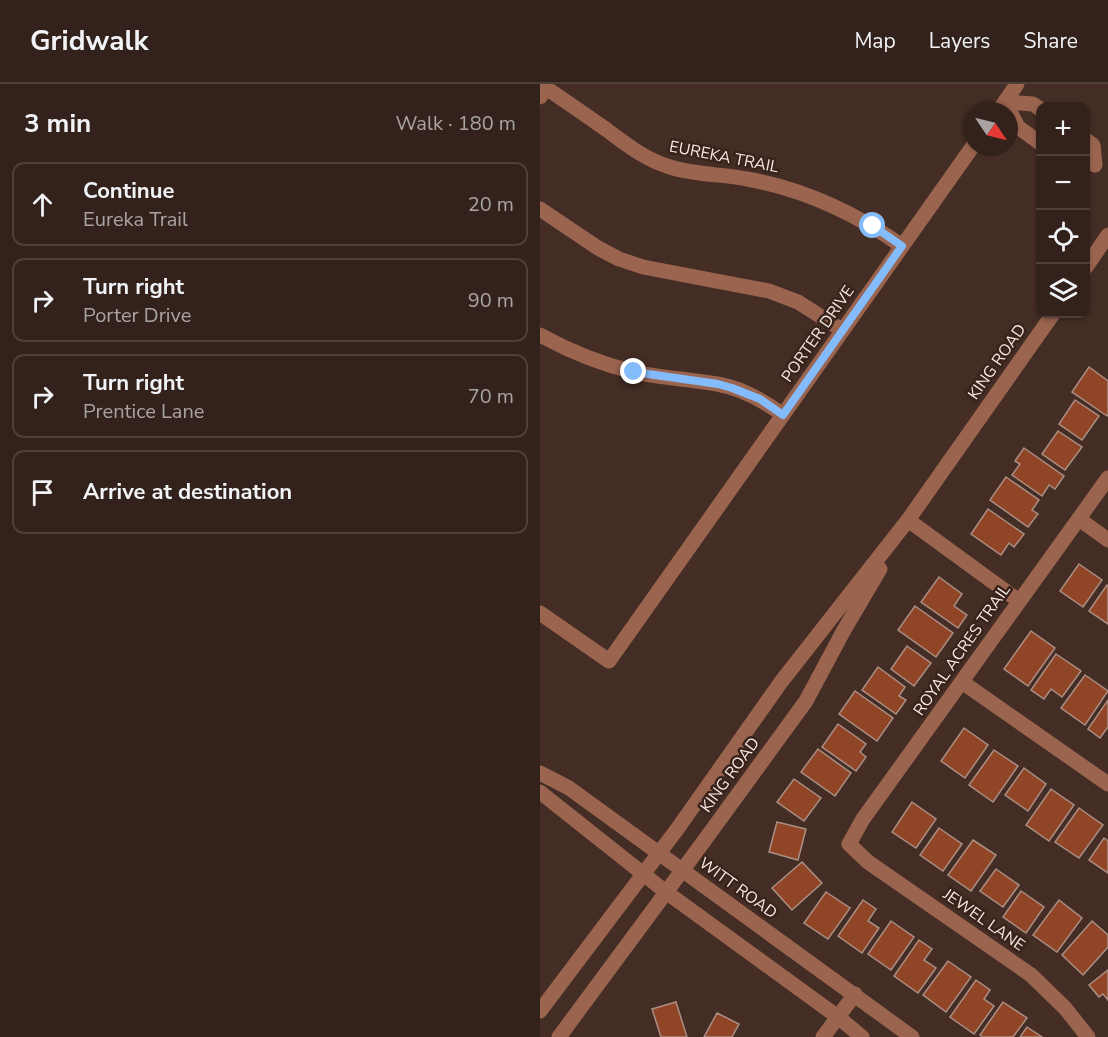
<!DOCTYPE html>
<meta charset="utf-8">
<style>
body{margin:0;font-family:"Nunito Sans",sans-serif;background:#3b2a24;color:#f1f3f6}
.controls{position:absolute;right:18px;top:18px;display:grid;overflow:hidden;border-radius:12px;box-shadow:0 2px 4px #0004}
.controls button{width:54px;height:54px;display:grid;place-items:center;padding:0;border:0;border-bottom:2px solid #4e3f3a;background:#33221b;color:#f1f3f6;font:30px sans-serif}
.compass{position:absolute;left:424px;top:18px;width:54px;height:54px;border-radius:50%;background:#33221b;box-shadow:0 2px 4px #0004;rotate:125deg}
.stop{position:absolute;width:18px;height:18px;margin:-14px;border:4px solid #84bcfb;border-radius:50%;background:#fff}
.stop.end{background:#84bcfb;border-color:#fff;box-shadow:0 2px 6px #0008}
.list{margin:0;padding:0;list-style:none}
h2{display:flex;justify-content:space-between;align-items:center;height:78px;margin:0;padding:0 24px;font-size:26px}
h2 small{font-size:20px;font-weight:400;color:#a9a4a3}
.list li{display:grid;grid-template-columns:39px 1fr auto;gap:18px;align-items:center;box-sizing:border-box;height:84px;margin:0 12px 12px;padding:0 12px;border:2px solid #4e3f3a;border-radius:12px}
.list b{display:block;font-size:22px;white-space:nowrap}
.list p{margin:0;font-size:20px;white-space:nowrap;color:#a9a4a3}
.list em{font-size:20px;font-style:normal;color:#a9a4a3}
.icon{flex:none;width:33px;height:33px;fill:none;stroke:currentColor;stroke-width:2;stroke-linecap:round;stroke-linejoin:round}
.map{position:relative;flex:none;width:568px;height:953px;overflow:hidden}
header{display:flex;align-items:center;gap:36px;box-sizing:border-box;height:84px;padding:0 30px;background:#33221b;border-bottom:2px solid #4e3f3a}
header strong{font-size:28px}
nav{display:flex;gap:33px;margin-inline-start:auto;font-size:21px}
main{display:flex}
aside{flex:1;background:#33221b}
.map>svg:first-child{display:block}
</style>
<header>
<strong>Gridwalk</strong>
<nav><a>Map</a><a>Layers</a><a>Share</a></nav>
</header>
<main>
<aside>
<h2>3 min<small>Walk · 180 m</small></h2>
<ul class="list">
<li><svg class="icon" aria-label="ahead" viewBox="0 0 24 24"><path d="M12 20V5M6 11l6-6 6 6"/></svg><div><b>Continue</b><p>Eureka Trail</p></div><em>20 m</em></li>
<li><svg class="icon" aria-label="right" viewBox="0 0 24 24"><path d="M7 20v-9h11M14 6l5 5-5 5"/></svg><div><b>Turn right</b><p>Porter Drive</p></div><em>90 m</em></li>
<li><svg class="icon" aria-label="right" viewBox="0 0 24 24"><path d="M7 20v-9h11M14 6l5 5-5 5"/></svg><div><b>Turn right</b><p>Prentice Lane</p></div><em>70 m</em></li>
<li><svg class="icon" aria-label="arrive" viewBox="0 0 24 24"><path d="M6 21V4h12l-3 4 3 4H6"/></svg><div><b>Arrive at destination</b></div></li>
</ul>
</aside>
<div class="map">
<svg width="568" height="953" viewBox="0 0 568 953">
<rect width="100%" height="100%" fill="#442d24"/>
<g fill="#904526" stroke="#ab8f84" stroke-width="1.5">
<polygon points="549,283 568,297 568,330 567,332 532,308"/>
<polygon points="535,316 559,332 542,356 519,340"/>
<polygon points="518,347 542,363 525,386 502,370"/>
<polygon points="484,364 524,392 515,405 509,401 502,412 472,391 480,380 475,377"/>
<polygon points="466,393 499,416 492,426 498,430 488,443 450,416"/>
<polygon points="448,425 484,450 474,463 469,459 461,471 431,450"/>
<polygon points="539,480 562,496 543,523 520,507"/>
<polygon points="399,493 422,510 414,522 427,531 418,544 381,518"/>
<polygon points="567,501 568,502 568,540 549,527"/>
<polygon points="375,522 413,549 396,573 358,546"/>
<polygon points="491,547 515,564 488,602 464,585"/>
<polygon points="367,562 391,579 374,602 351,585"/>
<polygon points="516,570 541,587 522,613 511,605 504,615 491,606"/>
<polygon points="338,583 365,603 359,612 366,616 356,630 322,606"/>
<polygon points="545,591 568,607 545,641 521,624"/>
<polygon points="315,607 353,634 337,657 299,630"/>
<polygon points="568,616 568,643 560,654 548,645"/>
<polygon points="298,640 326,660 320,668 326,673 316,687 282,663"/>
<polygon points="424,644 448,661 425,694 401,677"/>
<polygon points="278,665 311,689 295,712 261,688"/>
<polygon points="454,666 478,682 453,718 429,701"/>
<polygon points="484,684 506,700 488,727 465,711"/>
<polygon points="254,695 281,714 264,737 237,718"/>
<polygon points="511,705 534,721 509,757 486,741"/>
<polygon points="372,718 396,735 376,764 352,748"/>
<polygon points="539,724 563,741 539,774 515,758"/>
<polygon points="237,738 266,745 258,776 229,768"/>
<polygon points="399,744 422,760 403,787 380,771"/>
<polygon points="564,754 568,757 568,789 549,776"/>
<polygon points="433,756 456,771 431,807 408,791"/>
<polygon points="262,778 282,799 252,826 232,804"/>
<polygon points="456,785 479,801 463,823 440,807"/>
<polygon points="481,807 504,823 486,849 463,833"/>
<polygon points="286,808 310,824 288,855 264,839"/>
<polygon points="323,816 336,825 328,837 339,844 322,869 298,852"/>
<polygon points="519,816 542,834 517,868 493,851"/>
<polygon points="351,837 374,853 351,886 328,870"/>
<polygon points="552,837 568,851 568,863 543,891 522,871"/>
<polygon points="379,856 392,865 384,876 396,884 378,909 354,892"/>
<polygon points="408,877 431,893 406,928 383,911"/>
<polygon points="568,886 568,916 563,910 559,913 549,901"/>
<polygon points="436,896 450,906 444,915 454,922 434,950 410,933"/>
<polygon points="136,918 147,953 121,953 112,925"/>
<polygon points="463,918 487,934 473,953 443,953 440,951"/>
<polygon points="177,929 199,940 192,953 164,953"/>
<polygon points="487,943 502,953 480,953"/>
</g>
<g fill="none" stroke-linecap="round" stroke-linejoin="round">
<g stroke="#9a644f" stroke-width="15">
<path d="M0,13l6,-9c21,14 41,28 61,42 20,15 39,30 63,37 25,8 52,7 77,12 57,10 108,34 155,67"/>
<polyline points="465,18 478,43 500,59"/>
<polyline points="465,18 493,20 500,25"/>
<polyline points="460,25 477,0"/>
<polyline points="546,56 553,61 555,81"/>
<polyline points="0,125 58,164 79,175 103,183 229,207 258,218 302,246"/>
<polyline points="546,183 568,151"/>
<path d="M0,251c29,16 61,29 94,37 27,6 55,7 83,12 24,4 46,16 66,31"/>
<polyline points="539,435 568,456"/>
<polyline points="368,436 479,517"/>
<polyline points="0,529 69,577 433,62"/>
<polyline points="422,598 568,700"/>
<polyline points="0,689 29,704 372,953"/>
<polyline points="0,708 126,808 298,933 322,953"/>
<polyline points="0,927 138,744 241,598 368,436 513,230"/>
<polyline points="19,953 164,757 266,617 304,546 340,485"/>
<polyline points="283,953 315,910"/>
<polyline points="548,953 525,924 491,891 328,778 309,760 323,735 568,394"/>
</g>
</g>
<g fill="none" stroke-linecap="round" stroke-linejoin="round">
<polyline stroke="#84bcfb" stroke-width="8" points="94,288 178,300 192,304 220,315 243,331 362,162 333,142"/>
</g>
<g text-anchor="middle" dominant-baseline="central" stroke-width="5" stroke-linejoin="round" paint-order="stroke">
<g font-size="16" fill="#f8e9e3" stroke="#39231b">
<text transform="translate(184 73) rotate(11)">EUREKA TRAIL</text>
<text transform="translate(278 250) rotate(-55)">PORTER DRIVE</text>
<text transform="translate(457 278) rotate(-55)">KING ROAD</text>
<text transform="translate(422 566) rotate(-55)">ROYAL ACRES TRAIL</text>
<text transform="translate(190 691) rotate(-54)">KING ROAD</text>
<text transform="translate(198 804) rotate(36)">WITT ROAD</text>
<text transform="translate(444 836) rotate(35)">JEWEL LANE</text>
</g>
</g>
</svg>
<div class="controls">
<button>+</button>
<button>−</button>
<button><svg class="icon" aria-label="locate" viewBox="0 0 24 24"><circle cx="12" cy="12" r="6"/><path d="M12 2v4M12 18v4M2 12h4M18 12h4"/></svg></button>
<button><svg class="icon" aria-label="layers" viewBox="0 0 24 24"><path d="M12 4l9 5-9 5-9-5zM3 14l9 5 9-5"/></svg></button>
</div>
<svg class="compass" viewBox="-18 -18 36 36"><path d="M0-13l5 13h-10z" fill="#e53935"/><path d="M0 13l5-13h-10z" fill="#a9a4a3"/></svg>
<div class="stop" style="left:333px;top:142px"></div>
<div class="stop end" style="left:94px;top:288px"></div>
</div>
</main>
